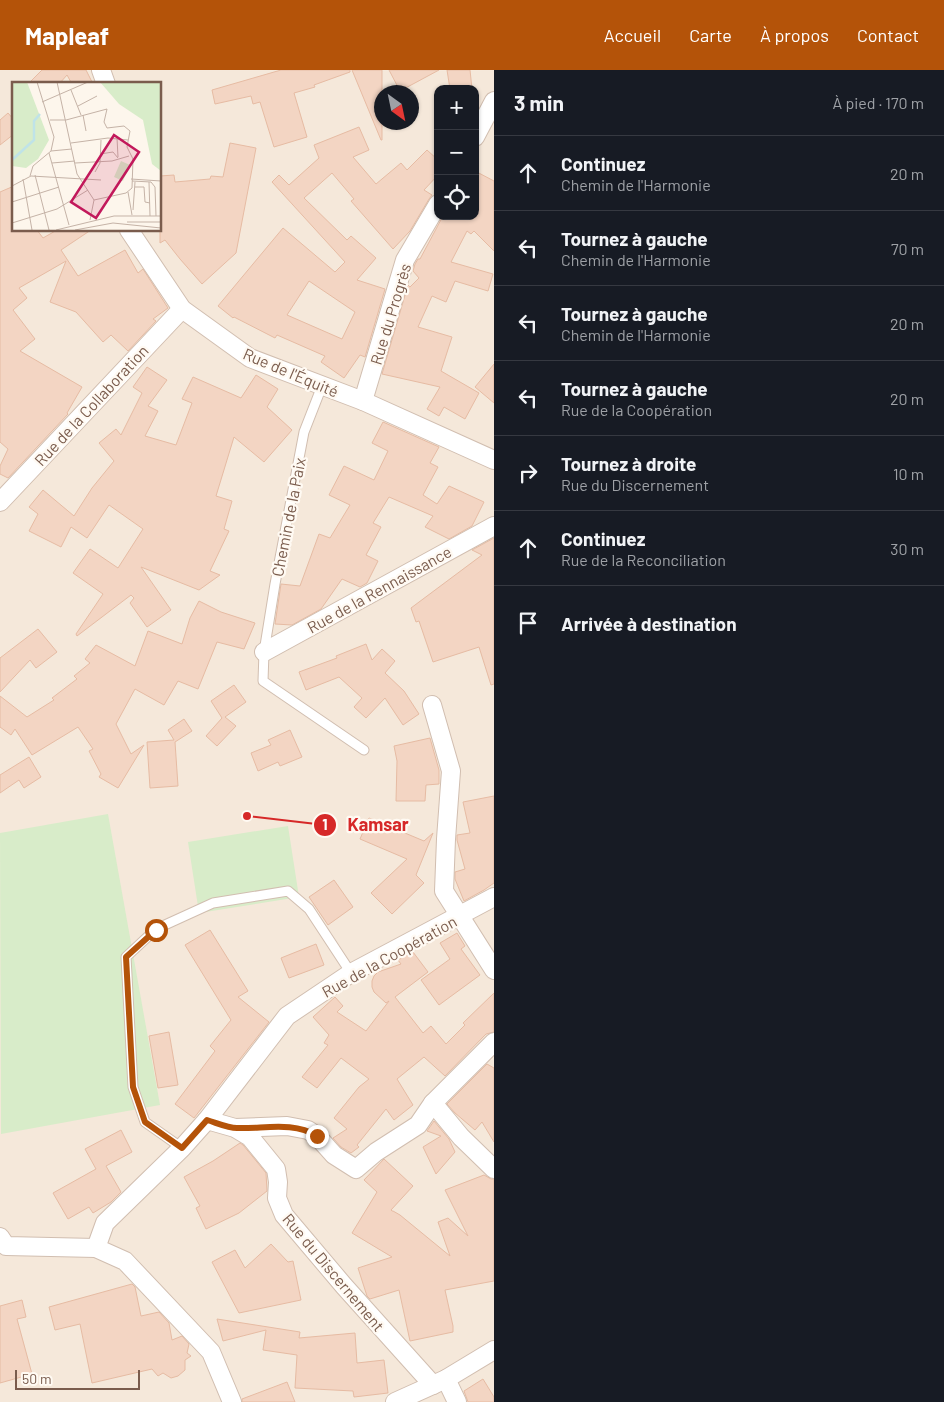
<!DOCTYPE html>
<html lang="fr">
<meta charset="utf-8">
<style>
body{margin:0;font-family:Barlow,sans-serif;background:#242831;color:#f1f3f6}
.controls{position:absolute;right:15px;top:15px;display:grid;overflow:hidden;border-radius:10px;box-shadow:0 1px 4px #0004}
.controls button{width:45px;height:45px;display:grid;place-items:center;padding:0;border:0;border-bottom:1px solid #363941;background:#171b24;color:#f1f3f6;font:25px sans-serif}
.compass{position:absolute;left:374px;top:15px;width:45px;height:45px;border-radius:50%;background:#171b24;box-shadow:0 1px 4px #0004;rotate:147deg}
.scale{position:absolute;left:15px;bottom:12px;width:125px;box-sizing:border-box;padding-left:5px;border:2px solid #7a5c4d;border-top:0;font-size:14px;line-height:18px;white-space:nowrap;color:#7a5c4d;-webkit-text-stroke:4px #fffaf3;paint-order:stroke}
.stop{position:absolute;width:15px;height:15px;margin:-11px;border:4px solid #b45309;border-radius:50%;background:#fff}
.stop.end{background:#b45309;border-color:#fff;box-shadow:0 1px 5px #0008}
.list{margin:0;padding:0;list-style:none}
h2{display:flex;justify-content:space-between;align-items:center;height:65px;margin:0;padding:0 20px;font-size:21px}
h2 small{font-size:16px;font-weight:400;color:#9ea1a6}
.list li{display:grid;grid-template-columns:32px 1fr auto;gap:15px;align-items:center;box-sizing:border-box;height:75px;padding:0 20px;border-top:1px solid #363941}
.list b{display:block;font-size:19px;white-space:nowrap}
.list p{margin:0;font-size:16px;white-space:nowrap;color:#9ea1a6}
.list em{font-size:16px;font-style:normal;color:#9ea1a6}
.icon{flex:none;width:28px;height:28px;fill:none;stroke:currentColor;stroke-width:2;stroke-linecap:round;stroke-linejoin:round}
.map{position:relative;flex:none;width:494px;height:1332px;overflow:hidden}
header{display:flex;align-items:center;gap:30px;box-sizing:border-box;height:70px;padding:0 25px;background:#b45309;color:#fff}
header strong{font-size:24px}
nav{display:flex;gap:28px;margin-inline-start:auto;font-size:18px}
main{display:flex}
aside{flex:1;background:#171b24}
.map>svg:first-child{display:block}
</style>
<header>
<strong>Mapleaf</strong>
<nav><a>Accueil</a><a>Carte</a><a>À propos</a><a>Contact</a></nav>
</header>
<main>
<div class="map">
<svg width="494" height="1332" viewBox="0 0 494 1332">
<rect width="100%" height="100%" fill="#fdf6ec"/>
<path fill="#f5e8da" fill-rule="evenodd" d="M0,0h494v1332h-494zM14,14h146v146h-146zM438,19h37v127h-37zM382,22h30v30h-30z"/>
<g fill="#d8ecc9">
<polygon points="108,744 160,1035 1,1064 0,763"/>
<polygon points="288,756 299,827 199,843 188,772"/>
</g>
<g fill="#f3d5c3" stroke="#e6bba3" fill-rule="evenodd">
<polygon points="42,0 86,0 93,14 72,14 67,5 59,14 28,14"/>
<polygon points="281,0 350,0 350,2 314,15 315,17 294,23 307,67 274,77 260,32 253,34 251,26 215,34 212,20"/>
<polygon points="352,0 382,0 382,70 381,70"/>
<polygon points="389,0 439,0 400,21"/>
<polygon points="447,0 470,0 472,19 450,19"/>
<polygon points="8,43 14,50 14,64 0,75 0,50"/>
<path d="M359,57l10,23 -16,7 23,27 25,-21 6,7 20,-20 11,10v15l-14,15 8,5 -3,4 -19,32 -17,18 -42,-48 3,-2 -22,-26 -28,25 43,42 4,-4 25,22 -19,22 28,9 -20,68 -5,-2 -16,23 -23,-16 4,-6 -48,-21 -2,3 -41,-21 -1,1 -15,-12 65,-78 52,44 10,-10 -73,-80 7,-7 10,10 30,-27 -5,-13zM309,211l46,31 -13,27 -55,-24z"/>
<polygon points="230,73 256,78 236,183 202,214 180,189 165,170 160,173 160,106 174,105 175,112 210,109 211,106 223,107"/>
<polygon points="475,101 494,111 494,181 474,161 471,164 467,161 451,192 493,204 488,221 455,211 446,232 432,226 418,257 452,267 441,301 479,323 465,349 444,337 439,346 427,339 440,317 382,304 408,215 410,217 419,208 413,201 415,194 418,189 420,189 443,146 475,146"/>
<polygon points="14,116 14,160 37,160 43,168 57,160 91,160 61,180 78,206 125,180 138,203 143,199 168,238 153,249 156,251 128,281 111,265 103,272 76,242 50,232 66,191 19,218 27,228 13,240 35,269 20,281 82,317 67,343 68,344 8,408 0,404 0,396 8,379 0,372 0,122"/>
<polygon points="494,294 494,333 475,317"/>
<polygon points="147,297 167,310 148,336 158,341 145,366 176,375 192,333 182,329 193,307 241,328 256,305 278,319 267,337 292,360 264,392 234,367 216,426 232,431 224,459 229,461 210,501 220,505 199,520 141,497 171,540 147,557 130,533 134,528 131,525 77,566 76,564 103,524 73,503 90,479 118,498 143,459 109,435 87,468 71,457 61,477 29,461 38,444 29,437 43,420 74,446 92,418 114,391 99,373 116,359 121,365 142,323 133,317"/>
<polygon points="383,352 439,377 430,393 438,397 423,425 437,434 449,416 484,432 472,456 449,469 425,457 433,446 389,427 373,453 381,457 366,485 378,491 367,513 360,517 342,509 321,539 292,555 275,554 281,514 300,516 319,464 330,468 350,435 329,425 344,396 374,410 388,381 372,373"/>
<polygon points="494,468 494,614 491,615 479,577 433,592 419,551 416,552 411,538 482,485 472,480"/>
<polygon points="199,531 221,542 255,553 244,579 217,572 198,619 178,611 164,635 135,619 116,654 131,684 144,675 118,718 99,707 101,704 89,681 93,679 78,657 32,685 15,659 11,665 0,657 0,626 27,647 54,630 52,628 77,609 74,606 90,593 85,589 96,575 135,596 148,561 182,574 190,548"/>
<polygon points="38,559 57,582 36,598 30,590 0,622 0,588"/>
<polygon points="366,574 372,590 382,579 395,591 385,603 404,621 419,644 403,655 385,628 366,648 354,637 362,628 339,607 306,620 299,602 337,588 336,586"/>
<polygon points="234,615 246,632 225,647 236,656 217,676 206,666 222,648 211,631"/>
<polygon points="184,649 192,661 175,672 178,716 150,718 147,672 174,670 168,660"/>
<polygon points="290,660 302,687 280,696 278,692 258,701 251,683 271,675 268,670"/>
<polygon points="430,668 439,700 439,714 426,715 425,731 396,731 397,691 394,676"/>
<polygon points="29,687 41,707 24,718 19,710 0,723 0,705"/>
<polygon points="494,726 494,813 484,820 464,831 455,809 455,802 465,799 457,770 457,765 470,763 463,732"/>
<polygon points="369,748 424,771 433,763 416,805 424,813 392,844 371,823 407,789 360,769"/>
<polygon points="334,810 353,837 328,855 309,827"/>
<polygon points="210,860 248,921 238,927 269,952 194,1048 175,1034 215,981 210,976 231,950 185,875"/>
<polygon points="457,863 465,876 461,879 480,905 439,935 421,910 450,889 440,873"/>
<polygon points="316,874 324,895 289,908 281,888"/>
<polygon points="413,882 428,902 395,927 423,963 431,956 446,974 465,955 463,953 494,923 494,962 486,964 445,1006 424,987 397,1009 413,1035 394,1050 386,1039 357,1075 359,1077 351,1083 341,1077 333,1068 347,1059 334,1048 359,1017 369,1009 341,988 317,1018 302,1007 328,975 324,973 329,965 313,947 335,927 343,936 337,942 366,961 389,931 386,933 374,922 372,917 372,911 374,906 378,902 401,894 398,890"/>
<polygon points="169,962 178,1015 158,1018 149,966"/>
<polygon points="487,994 494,998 494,1072 482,1052 475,1060 455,1043 447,1034"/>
<polygon points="434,1051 449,1069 455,1082 436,1104 423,1077 441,1066 427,1061"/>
<polygon points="121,1060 132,1082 106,1096 121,1122 111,1132 93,1143 89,1137 68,1149 53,1123 96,1099 85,1079"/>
<polygon points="240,1073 243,1075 266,1103 267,1121 239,1143 206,1159 196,1138 200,1136 184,1107 213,1091"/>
<polygon points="384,1089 413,1116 391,1140 392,1141 393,1141 400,1145 450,1186 438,1152 448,1148 468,1166 445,1120 484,1105 491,1109 494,1109 494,1211 445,1220 453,1256 453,1262 410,1271 399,1220 370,1229 367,1226 358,1198 392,1187 352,1163 377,1122 364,1110"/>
<polygon points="271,1174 288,1192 293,1191 301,1230 239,1243 212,1192 235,1180 245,1198"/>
<polygon points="132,1214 135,1217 141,1246 159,1242 169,1253 172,1270 182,1266 189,1274 187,1283 191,1286 185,1290 185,1300 178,1306 171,1308 163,1303 158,1306 152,1299 92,1313 80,1254 55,1260 49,1237"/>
<polygon points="22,1230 26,1247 17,1249 32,1304 0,1313 0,1236"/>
<polygon points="217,1249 300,1262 299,1268 355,1263 357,1293 384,1290 388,1323 354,1327 353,1321 295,1318 297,1285 263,1280 266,1260 223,1271"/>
<polygon points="483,1309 494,1327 494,1332 468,1332 464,1321"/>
<polygon points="287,1312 295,1332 242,1332 242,1329"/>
</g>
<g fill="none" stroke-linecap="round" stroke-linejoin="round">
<g stroke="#d1beb0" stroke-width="11">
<g id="lane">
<polyline points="322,316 304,362 275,514 264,582 263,611 364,680"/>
<polyline points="182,1078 145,1052 133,1017 126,887 156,859 213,833 288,821 309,839 351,903"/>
</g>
</g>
<g stroke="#d1beb0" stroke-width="20">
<g id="street">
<polyline points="101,0 106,14"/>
<polyline points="475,67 494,31"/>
<polyline points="129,160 182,239 250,288 363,331 494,390"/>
<polyline points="363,331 405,190 438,134"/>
<polyline points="0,432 182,239"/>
<polyline points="264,582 494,456"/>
<polyline points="432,635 451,701 446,769 444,821 494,900"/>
<polyline points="433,1033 461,1067 494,1099"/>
<polyline points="207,1050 235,1058 250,1067 276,1099 278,1112 277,1128 284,1145 344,1216 433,1315"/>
<polyline points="235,1058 287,1056 308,1060 317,1066 334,1085 356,1099 376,1082 418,1055 433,1033 494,972"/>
<polyline points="0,1167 6,1176 96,1178 125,1191 211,1282 232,1332"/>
<polyline points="96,1178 105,1153 182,1078 207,1050 287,946 351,903 494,827"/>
<polyline points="446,1309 457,1332"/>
<polyline points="395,1332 446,1309 494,1280"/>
</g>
</g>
<use href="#lane" stroke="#fff" stroke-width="9"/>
<use href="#street" stroke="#fff" stroke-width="18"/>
</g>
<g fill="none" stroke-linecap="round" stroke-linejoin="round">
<path stroke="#b45309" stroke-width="6" d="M156,860l-30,27 7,130 12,35 37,26 25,-28c10,3 21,8 30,8 27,1 56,-7 80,8"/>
</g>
<g text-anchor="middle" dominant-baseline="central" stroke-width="4.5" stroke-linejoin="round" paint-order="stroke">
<g font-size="16" fill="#7a5c4d" stroke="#fffaf3">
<text transform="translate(390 244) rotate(-73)">Rue du Progrès</text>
<text transform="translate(291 302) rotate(23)">Rue de l'Équité</text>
<text transform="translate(91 335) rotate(-47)">Rue de la Collaboration</text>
<text transform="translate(288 447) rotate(-79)">Chemin de la Paix</text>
<text transform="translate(379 519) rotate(-29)">Rue de la Rennaissance</text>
<text transform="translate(389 886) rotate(-29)">Rue de la Coopération</text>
<text transform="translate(334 1202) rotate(50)">Rue du Discernement</text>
</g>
</g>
<g transform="translate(12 12)">
<rect width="149" height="149" fill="#fdf6ec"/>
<path d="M0,0h15l22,58 -11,19 -12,9 -14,-2zM88,0h61v89l-9,-7 -9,-44 -24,-16zM109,79l9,4 -7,16 -9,-4z" fill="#d8ecc9"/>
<path fill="none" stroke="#bfe3e8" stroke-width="2.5" d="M0,78l22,-20v-19l6,-7"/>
<path fill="none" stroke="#c5b3a7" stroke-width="1" d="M45,0l20,92 17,26 -4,20M59,8l10,25M30,20l46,-20M66,24l19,-10M71,33l3,16M38,38h16l41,-11 -3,13M105,56l1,19M59,61l37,-5 20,2M39,69l21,-2M37,71l20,72M88,72l13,-2 5,6M40,81l23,-2M63,81l37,-2 17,-5M83,90l5,-9 1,-23M23,93l14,55M18,94l3,-10 18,-15 3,-14 -17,-55M11,97l9,51M119,97l30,2M120,99l19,1 4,5 1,29M137,100l1,34M0,104l19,-10 70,4M123,105h9l1,15 5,1M116,110l4,23M82,118l32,-7 6,-5 1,-29 -6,-12 3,-16 -6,-5 -17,2 -3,-6M0,120l47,-15M121,128l2,-28M115,140h34M0,141l45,-14 31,-19M44,148l58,-14h47M63,148l38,-7 48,5"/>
<path fill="#c2185b" fill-opacity="0.15" stroke="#c2185b" stroke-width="2.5" d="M102,53l25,17 -43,66 -25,-16z"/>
<rect width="149" height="149" fill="none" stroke="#7a5c4d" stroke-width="2.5"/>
</g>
<path fill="none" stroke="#d62828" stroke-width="2" d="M247 746L325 755"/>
<g fill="#d62828" stroke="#fffaf3" stroke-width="2">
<circle cx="247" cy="746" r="5"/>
<circle cx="325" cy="755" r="12"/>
</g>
<g font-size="15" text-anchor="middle" font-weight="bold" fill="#fff">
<text x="325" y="760">1</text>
</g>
<g font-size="18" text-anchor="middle" font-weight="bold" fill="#d62828" stroke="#fffaf3" stroke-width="4.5" stroke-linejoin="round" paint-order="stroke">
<text x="378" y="761">Kamsar</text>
</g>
</svg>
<div class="controls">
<button>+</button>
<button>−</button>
<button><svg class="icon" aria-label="locate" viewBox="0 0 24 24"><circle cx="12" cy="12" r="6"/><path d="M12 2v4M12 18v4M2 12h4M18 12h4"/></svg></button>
</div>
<svg class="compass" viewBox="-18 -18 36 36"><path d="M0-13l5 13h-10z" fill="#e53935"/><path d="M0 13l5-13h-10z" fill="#9ea1a6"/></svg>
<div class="scale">50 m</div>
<div class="stop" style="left:156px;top:860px"></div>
<div class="stop end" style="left:317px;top:1066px"></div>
</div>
<aside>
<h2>3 min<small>À pied · 170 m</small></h2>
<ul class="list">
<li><svg class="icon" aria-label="ahead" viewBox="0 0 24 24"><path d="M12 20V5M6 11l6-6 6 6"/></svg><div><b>Continuez</b><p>Chemin de l'Harmonie</p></div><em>20 m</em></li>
<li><svg class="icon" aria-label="left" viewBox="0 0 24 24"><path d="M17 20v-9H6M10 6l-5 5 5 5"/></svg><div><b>Tournez à gauche</b><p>Chemin de l'Harmonie</p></div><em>70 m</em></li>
<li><svg class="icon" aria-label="left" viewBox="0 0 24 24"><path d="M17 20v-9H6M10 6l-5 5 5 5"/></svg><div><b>Tournez à gauche</b><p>Chemin de l'Harmonie</p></div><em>20 m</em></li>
<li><svg class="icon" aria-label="left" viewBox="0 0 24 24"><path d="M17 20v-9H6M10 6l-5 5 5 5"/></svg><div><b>Tournez à gauche</b><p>Rue de la Coopération</p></div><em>20 m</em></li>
<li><svg class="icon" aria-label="right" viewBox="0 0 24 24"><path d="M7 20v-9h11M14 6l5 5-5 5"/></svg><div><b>Tournez à droite</b><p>Rue du Discernement</p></div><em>10 m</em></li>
<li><svg class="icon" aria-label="ahead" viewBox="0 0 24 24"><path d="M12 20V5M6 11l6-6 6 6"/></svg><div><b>Continuez</b><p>Rue de la Reconciliation</p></div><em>30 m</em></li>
<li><svg class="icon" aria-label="arrive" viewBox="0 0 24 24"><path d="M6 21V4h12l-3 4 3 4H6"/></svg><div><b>Arrivée à destination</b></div></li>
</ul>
</aside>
</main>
